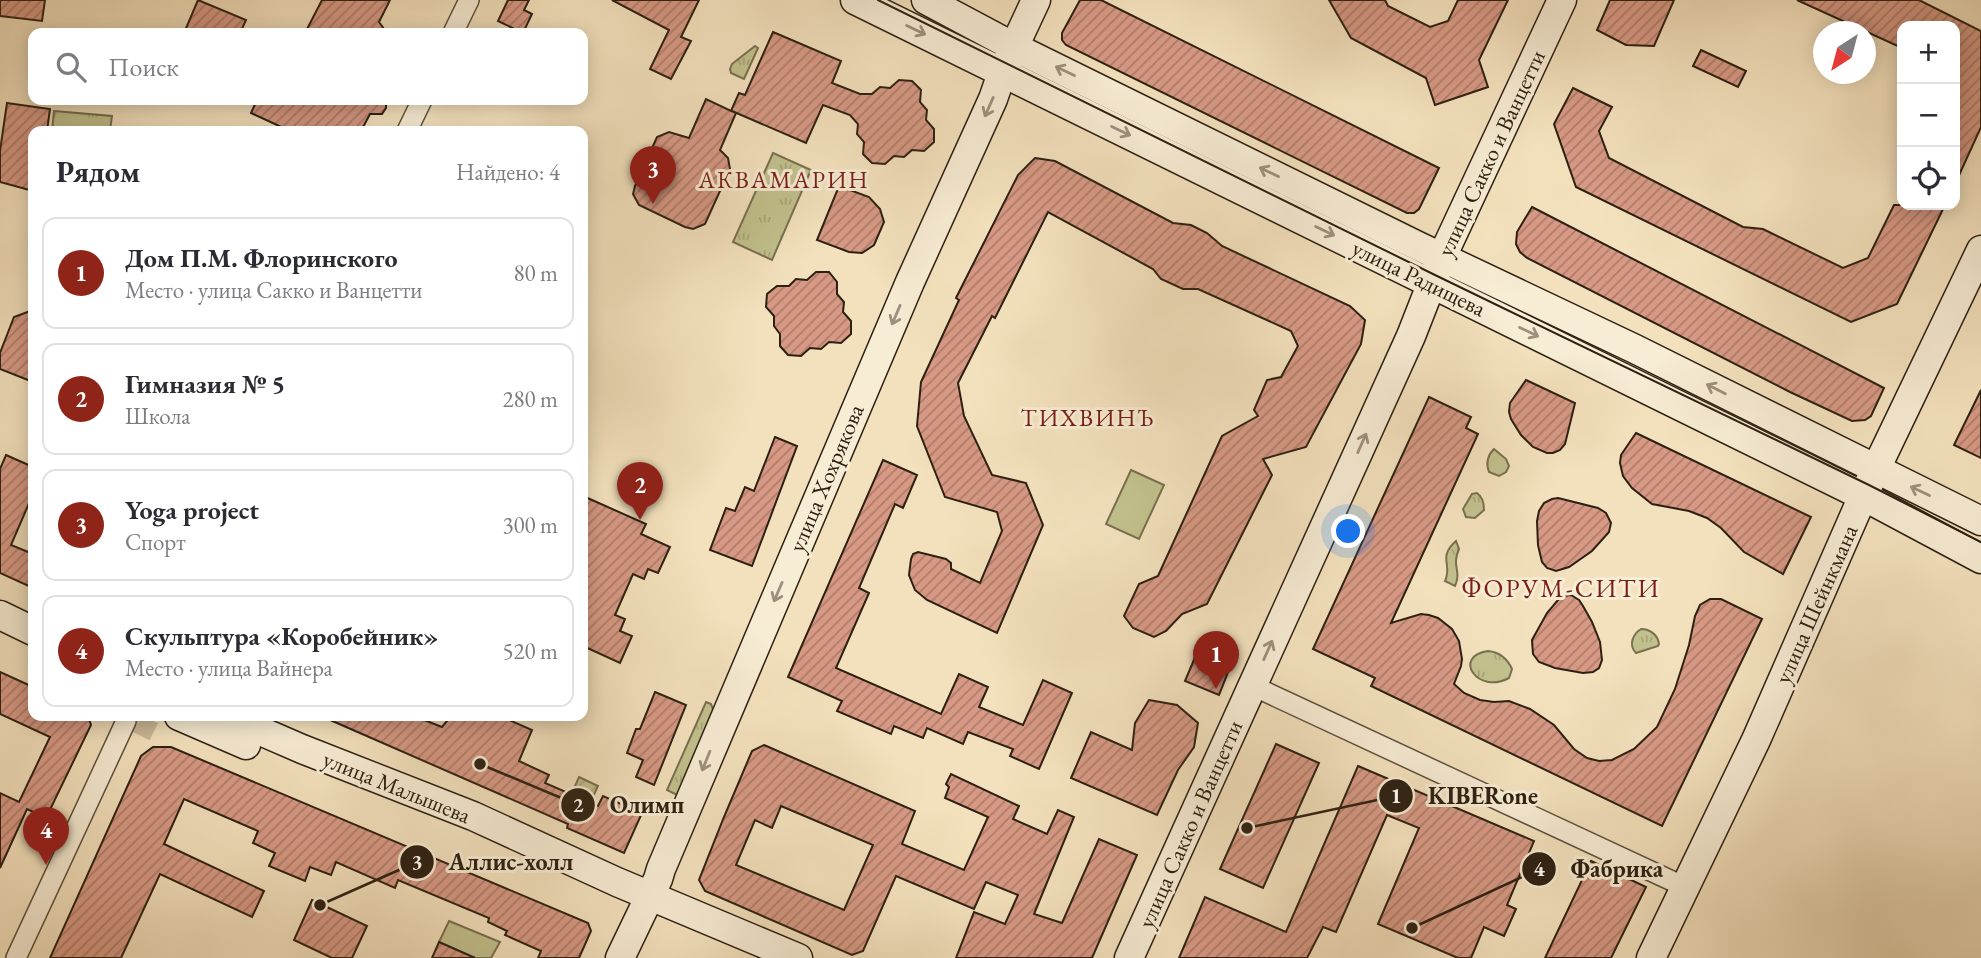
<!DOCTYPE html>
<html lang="ru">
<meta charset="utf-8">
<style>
body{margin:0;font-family:"EB Garamond",serif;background:#f2f2f3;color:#2b2b33}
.controls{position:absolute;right:21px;top:21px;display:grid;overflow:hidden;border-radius:14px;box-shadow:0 4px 18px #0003}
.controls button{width:63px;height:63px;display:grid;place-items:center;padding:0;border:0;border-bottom:2px solid #e1e1e2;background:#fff;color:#2b2b33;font:35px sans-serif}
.compass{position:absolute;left:1813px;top:21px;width:63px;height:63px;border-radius:50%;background:#fff;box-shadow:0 4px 18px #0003;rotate:216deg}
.you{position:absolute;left:1349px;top:532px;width:24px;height:24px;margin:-18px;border:5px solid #fff;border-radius:50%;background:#1a73e8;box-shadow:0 0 0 10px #1a73e833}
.badge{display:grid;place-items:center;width:46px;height:46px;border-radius:50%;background:#8f2418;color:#fff;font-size:23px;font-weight:700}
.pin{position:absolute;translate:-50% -58px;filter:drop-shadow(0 2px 4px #0008)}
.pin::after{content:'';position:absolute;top:37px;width:24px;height:21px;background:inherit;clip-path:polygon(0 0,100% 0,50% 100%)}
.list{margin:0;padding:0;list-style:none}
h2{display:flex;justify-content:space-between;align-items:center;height:91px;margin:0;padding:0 28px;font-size:30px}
h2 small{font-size:23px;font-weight:400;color:#7c7c81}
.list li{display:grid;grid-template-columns:46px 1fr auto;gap:21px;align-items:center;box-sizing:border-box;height:112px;margin:0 14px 14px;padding:0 14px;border:2px solid #e1e1e2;border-radius:14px}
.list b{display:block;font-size:26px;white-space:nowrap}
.list p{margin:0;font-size:23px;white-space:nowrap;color:#7c7c81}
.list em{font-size:23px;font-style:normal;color:#7c7c81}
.icon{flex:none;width:38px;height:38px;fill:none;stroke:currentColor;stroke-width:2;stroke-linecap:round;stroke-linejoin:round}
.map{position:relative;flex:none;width:1981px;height:958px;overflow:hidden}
.search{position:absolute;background:#fff;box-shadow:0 4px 18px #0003;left:28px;top:28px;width:560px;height:77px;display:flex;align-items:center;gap:18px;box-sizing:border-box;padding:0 24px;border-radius:14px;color:#7c7c81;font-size:26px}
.panel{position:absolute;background:#fff;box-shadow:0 4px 18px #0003;left:28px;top:126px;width:560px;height:595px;border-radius:14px}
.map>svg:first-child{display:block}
</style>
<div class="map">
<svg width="1981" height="958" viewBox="0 0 1981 958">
<defs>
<pattern id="grass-tufts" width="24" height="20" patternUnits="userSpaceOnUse" patternTransform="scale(1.75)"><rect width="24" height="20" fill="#c2c18d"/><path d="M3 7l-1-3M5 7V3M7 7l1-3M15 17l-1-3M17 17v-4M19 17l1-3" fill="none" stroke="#a7a679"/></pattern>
<pattern id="garden-furrows" width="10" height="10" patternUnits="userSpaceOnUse" patternTransform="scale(1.75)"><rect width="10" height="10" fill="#c2c18d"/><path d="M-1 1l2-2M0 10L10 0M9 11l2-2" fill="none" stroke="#a7a679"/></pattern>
<pattern id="building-hatch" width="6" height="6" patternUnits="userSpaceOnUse" patternTransform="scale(1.75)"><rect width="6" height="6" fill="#d79984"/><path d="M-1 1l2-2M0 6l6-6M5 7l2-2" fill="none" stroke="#af7c6b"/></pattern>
</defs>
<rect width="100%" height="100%" fill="#f3e1bd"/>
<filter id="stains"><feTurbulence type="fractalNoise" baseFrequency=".00286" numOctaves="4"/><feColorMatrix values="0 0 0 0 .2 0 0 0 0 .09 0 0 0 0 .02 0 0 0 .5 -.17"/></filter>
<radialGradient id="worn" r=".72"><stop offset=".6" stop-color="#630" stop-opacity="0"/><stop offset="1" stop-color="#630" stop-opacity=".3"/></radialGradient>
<g fill="url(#grass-tufts)" stroke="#787050" stroke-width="2">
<polygon points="755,46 758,48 744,79 731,73 730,69 732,64"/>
<polygon points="54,111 112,116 110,131 52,131"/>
<polygon points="773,153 811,170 772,260 733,242"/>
<path d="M1494,449l12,10 3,7 -3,6 -7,4 -10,-4c-3,-8 -2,-16 5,-23z"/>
<path d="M1477,493c6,4 7,10 7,17l-9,8 -9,-1 -3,-8 9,-15z"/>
<path d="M1456,541l3,8c-8,18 3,21 -4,37l-10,-5c8,-17 -8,-23 11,-40z"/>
<path d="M1641,629c9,0 17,6 18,15l-1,2 -22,7c-8,-8 -3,-19 5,-24z"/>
<path d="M1488,651c11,1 19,7 24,18l-3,9c-32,17 -57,-22 -21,-27z"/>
<polygon points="706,702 711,704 715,715 681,797 667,790"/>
</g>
<polygon fill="url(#garden-furrows)" stroke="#787050" stroke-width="2" points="579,777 598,786 591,801 572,793"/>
<g fill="#c2c18d" stroke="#787050" stroke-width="2">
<polygon points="1131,470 1164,485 1139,539 1106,524"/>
<polygon points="449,921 500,942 491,958 475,958 439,942"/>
</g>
<g fill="url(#building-hatch)" stroke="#2d2012" stroke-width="2" fill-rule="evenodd">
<polygon points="0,0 45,0 42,21 0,16"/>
<polygon points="198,0 246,20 240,33 184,33"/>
<polygon points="322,0 390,0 379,22 387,33 305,33"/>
<polygon points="508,0 529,0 524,10 532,14 523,33 498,21"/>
<polygon points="612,0 699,0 681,37 691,41 671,79 650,69 669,30"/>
<polygon points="1080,0 1101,0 1439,168 1419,209 1414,213 1407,213 1066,45 1062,40 1062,33"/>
<polygon points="1329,0 1385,0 1388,6 1430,27 1448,21 1458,0 1508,0 1479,60 1488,87 1435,105 1426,78 1351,38"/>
<polygon points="1610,0 1674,0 1654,46 1626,45 1597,30"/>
<polygon points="1797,0 1919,0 1981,31 1981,127 1955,184 1955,26 1902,26 1902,48"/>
<polygon points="773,32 841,61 832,83 860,94 872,94 880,87 890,88 899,80 912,81 921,90 920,102 927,110 926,120 934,129 934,142 924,151 912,150 904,157 894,156 885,164 872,163 863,154 864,142 857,134 858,124 850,115 823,105 806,143 732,111 736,113 720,150 728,158 730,169 705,224 693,229 685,227 639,205 633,194 635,186 657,137 669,132 689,138 706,99 731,111 739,93 745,95"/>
<polygon points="1701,50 1746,71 1738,87 1693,66"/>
<polygon points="1573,88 1612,107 1599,131 1609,158 1743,227 1763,229 1843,268 1868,258 1894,205 1945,205 1897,304 1851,322 1576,187 1554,124"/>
<polygon points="257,100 382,100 386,103 386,108 382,114 370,114 361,131 290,131 251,113"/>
<polygon points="7,103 50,109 47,131 33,131 33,191 0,182 0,151"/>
<polygon points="1035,158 1055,161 1173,223 1191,225 1207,233 1222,246 1350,306 1365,320 1361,344 1306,447 1263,459 1272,475 1207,604 1182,614 1166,631 1154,637 1133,628 1124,616 1139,584 1158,576 1222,436 1258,416 1254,410 1267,380 1281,377 1298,346 1291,331 1198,289 1183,289 1161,279 1153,269 1048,212 995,318 992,316 958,383 964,416 992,475 1026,483 1043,525 997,633 927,600 915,590 909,575 911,559 913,554 918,552 946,559 951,563 951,569 980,583 1002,531 997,512 945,497 917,426 921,382 959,300 956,298 1018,175"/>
<polygon points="839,186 869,197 880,209 884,222 874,245 862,253 849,252 817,240"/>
<polygon points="1532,207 1884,388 1871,416 1865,420 1852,421 1790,392 1527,258 1520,252 1516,244 1517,232"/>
<polygon points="816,272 829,272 837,282 837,294 844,302 843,312 851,321 851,334 841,343 829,342 821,349 810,348 801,356 788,355 780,346 780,334 774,326 774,316 766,307 767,294 777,286 789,286 796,279 807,280"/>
<polygon points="33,310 33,382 0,369 0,353 14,317"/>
<polygon points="1526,380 1575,403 1565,444 1560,450 1553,453 1547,453 1533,447 1521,435 1511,419 1509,412 1510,403"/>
<polygon points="1981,390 1981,458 1954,445"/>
<polygon points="1429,397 1471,417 1466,428 1478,434 1391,623 1421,614 1429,615 1438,618 1452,629 1459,641 1462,659 1461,666 1454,684 1464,693 1480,700 1494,702 1509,701 1530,709 1554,725 1574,749 1587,758 1599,761 1612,760 1634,749 1657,727 1675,689 1689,645 1695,616 1700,605 1710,599 1721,599 1762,619 1662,826 1371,686 1375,678 1313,649"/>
<polygon points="1636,433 1811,517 1783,574 1744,552 1721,528 1707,518 1689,511 1652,504 1632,488 1623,476 1620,463 1621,455"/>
<polygon points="775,437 797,446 752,566 710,550 726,508 735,511 745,487 754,491"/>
<polygon points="6,455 33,467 33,494 11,545 33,554 33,588 0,573 0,469"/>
<polygon points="883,460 917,475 903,508 895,504 859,588 869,593 836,668 941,714 959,674 988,687 979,707 1023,725 1043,680 1072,693 1039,769 1010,756 1013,749 968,732 963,744 927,728 923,738 894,726 891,734 837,711 842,701 788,677"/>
<polygon points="583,496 646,524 641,534 670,547 658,573 648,569 644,579 633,574 615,615 625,619 620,631 632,636 620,663 583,646"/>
<polygon points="1558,498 1598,508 1606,513 1611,523 1609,532 1592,551 1569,567 1556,571 1547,568 1542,562 1538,545 1537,521 1539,511 1544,503 1552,499"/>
<polygon points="1571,595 1579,600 1583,606 1592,622 1600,642 1602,660 1599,668 1593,672 1583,673 1555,668 1539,662 1533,654 1532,640 1547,613 1558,600 1563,596"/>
<polygon points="1201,643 1234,657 1219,695 1185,681"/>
<polygon points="0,672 33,687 33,716 88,716 91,725 46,818 27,809 0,868 0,793 19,802 50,737 0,714"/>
<polygon points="655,692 686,705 654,785 636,777 643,760 627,753 636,729 640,729"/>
<polygon points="1149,700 1177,705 1198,723 1194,747 1178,770 1157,815 1071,778 1091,732 1132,750 1135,723"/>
<polygon points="321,716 414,716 442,727 451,716 500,716 532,730 519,761 549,775 545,783 598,806 603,796 642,813 624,853 567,828 568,824"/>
<polygon points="1276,744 1319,763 1263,888 1220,869"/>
<path d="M764,745l151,66 -13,33 62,26 24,-53 -43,-19 4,-11 -3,-3 5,-10 68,32 -6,13 34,15 11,-24 16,7 -40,97 28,9 37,-84 38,16 -45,103h-136l18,-46 31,12 13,-29 -32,-13 -12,27 -78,-33 -33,75 -11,4 -147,-64 -6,-11 25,-63 28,-66zM781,806l92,39 -29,65 -108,-45 19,-45 17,8z"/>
<polygon points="153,747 171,747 588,923 591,931 579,958 538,958 541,951 505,935 507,931 488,922 489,918 398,880 395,888 336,862 331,875 310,867 305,881 269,866 275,853 253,843 258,831 184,799 164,844 264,891 252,917 160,874 121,958 50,958 141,756"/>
<polygon points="1358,766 1534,841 1507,905 1516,909 1504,936 1484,927 1471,958 1458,958 1378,924 1419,828 1387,815 1336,932 1323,927 1307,958 1179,958 1205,897 1286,932"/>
<polygon points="1591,861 1646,887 1611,958 1545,958"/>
<polygon points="312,900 367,926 352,958 332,958 294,940"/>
<polygon points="439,942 475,958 432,958"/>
</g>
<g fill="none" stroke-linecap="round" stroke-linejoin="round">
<polyline stroke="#cbba9b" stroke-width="19" stroke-dasharray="19 10" stroke-linecap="butt" points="141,736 151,716"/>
<g stroke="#5e503d" stroke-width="22">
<g id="street">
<polyline points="453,33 469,0"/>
<polyline points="407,131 422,100"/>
<polyline points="1253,686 1685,887"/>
<polyline points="16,958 126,721"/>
</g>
</g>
<g stroke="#2d2012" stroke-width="31">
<g id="secondary">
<polyline points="855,0 1863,496 1981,559"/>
<polyline points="926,0 1014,47 1418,246 1635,349 1981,521"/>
<polyline points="0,615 33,631"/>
<polyline points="179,716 246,745"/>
<polyline points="226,716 302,749 473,816 617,882 798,958"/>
<polyline points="620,958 658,879 661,869 910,282 993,99 1002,73 1036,0"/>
<polyline points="1129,958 1411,336 1442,257 1562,0"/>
<polyline points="1651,958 1756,740 1863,496 1981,250"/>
</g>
</g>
<use href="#street" stroke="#f7ecd4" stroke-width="19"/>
<use href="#secondary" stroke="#f7ecd4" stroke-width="28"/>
<polyline stroke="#2d2012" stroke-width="2" points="878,0 1435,275 1869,485 1981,542"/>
</g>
<defs><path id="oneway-shaft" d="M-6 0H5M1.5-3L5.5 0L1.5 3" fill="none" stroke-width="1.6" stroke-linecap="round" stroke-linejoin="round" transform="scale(1.75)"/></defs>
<g stroke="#9c907d">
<use href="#oneway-shaft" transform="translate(916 30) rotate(26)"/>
<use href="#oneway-shaft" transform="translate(1065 71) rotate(-154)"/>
<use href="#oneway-shaft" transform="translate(989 107) rotate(114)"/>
<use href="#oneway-shaft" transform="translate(1121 131) rotate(26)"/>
<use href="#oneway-shaft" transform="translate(1269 172) rotate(-154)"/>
<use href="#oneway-shaft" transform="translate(1325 231) rotate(26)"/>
<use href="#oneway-shaft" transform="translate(896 315) rotate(113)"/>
<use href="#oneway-shaft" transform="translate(1529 332) rotate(26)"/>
<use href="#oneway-shaft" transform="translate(1716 389) rotate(-153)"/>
<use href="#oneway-shaft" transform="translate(1362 443) rotate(-66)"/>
<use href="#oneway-shaft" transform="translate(1920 491) rotate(-154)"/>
<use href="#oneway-shaft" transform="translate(778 592) rotate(113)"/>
<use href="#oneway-shaft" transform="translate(1268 650) rotate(-66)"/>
<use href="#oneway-shaft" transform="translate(706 761) rotate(112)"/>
</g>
<g text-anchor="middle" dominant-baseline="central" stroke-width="6" stroke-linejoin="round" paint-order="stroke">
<g font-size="23" fill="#2d2012" stroke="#f7ecd4">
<text transform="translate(1491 153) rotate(-65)">улица Сакко и Ванцетти</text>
<text transform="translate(1419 278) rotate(26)">улица Радищева</text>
<text transform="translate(826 478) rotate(-67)">улица Хохрякова</text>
<text transform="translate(1816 604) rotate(-66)">улица Шейнкмана</text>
<text transform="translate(397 787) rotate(22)">улица Малышева</text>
<text transform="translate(1190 824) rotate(-66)">улица Сакко и Ванцетти</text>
</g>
<g font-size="24" letter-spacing="2" fill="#7a1f14" stroke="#f7ecd4">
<text x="784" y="179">АКВАМАРИН</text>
<text x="1088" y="417">ТИХВИНЪ</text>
</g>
<g font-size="26" letter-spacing="2" fill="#7a1f14" stroke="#f7ecd4">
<text x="1561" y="588">ФОРУМ-СИТИ</text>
</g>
</g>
<path fill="none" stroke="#2d2012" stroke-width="2.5" d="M1247 828L1396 796M480 764L578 805M320 905L417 862M1412 928L1539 869"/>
<g fill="#2d2012" stroke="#f7ecd4" stroke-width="2.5">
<circle cx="1247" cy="828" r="7"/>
<circle cx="480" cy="764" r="7"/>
<circle cx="320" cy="905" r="7"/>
<circle cx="1412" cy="928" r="7"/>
<circle cx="1396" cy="796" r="18"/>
<circle cx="578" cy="805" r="18"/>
<circle cx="417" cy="862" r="18"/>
<circle cx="1539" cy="869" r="18"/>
</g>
<g font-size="21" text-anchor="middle" font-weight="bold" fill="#fff">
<text x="1396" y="803">1</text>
<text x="578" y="812">2</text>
<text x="417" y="869">3</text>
<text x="1539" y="876">4</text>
</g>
<g font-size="24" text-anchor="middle" font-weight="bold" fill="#2d2012" stroke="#f7ecd4" stroke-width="6" stroke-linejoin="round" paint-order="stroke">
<text x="1483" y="804">KIBERone</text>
<text x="647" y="813">Олимп</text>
<text x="511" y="870">Аллис-холл</text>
<text x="1617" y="877">Фабрика</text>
</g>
<rect width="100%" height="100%" filter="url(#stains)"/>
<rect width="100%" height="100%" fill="url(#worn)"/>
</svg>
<div class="controls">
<button>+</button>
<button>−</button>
<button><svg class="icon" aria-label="locate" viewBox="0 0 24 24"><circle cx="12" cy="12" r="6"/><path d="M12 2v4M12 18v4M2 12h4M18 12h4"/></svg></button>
</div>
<svg class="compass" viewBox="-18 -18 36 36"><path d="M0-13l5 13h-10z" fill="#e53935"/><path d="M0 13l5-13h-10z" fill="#7c7c81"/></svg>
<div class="you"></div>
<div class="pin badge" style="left:1216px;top:689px">1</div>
<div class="pin badge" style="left:640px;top:520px">2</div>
<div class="pin badge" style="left:653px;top:204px">3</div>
<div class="pin badge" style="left:46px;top:865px">4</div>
<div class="search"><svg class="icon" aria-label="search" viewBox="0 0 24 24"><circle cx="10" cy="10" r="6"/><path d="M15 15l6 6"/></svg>Поиск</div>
<section class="panel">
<h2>Рядом<small>Найдено: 4</small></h2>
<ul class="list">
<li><span class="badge">1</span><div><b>Дом П.М. Флоринского</b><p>Место · улица Сакко и Ванцетти</p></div><em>80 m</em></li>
<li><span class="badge">2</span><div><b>Гимназия № 5</b><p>Школа</p></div><em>280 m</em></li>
<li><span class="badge">3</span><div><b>Yoga projeсt</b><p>Спорт</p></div><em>300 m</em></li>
<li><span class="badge">4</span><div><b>Скульптура «Коробейник»</b><p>Место · улица Вайнера</p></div><em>520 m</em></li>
</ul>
</section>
</div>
